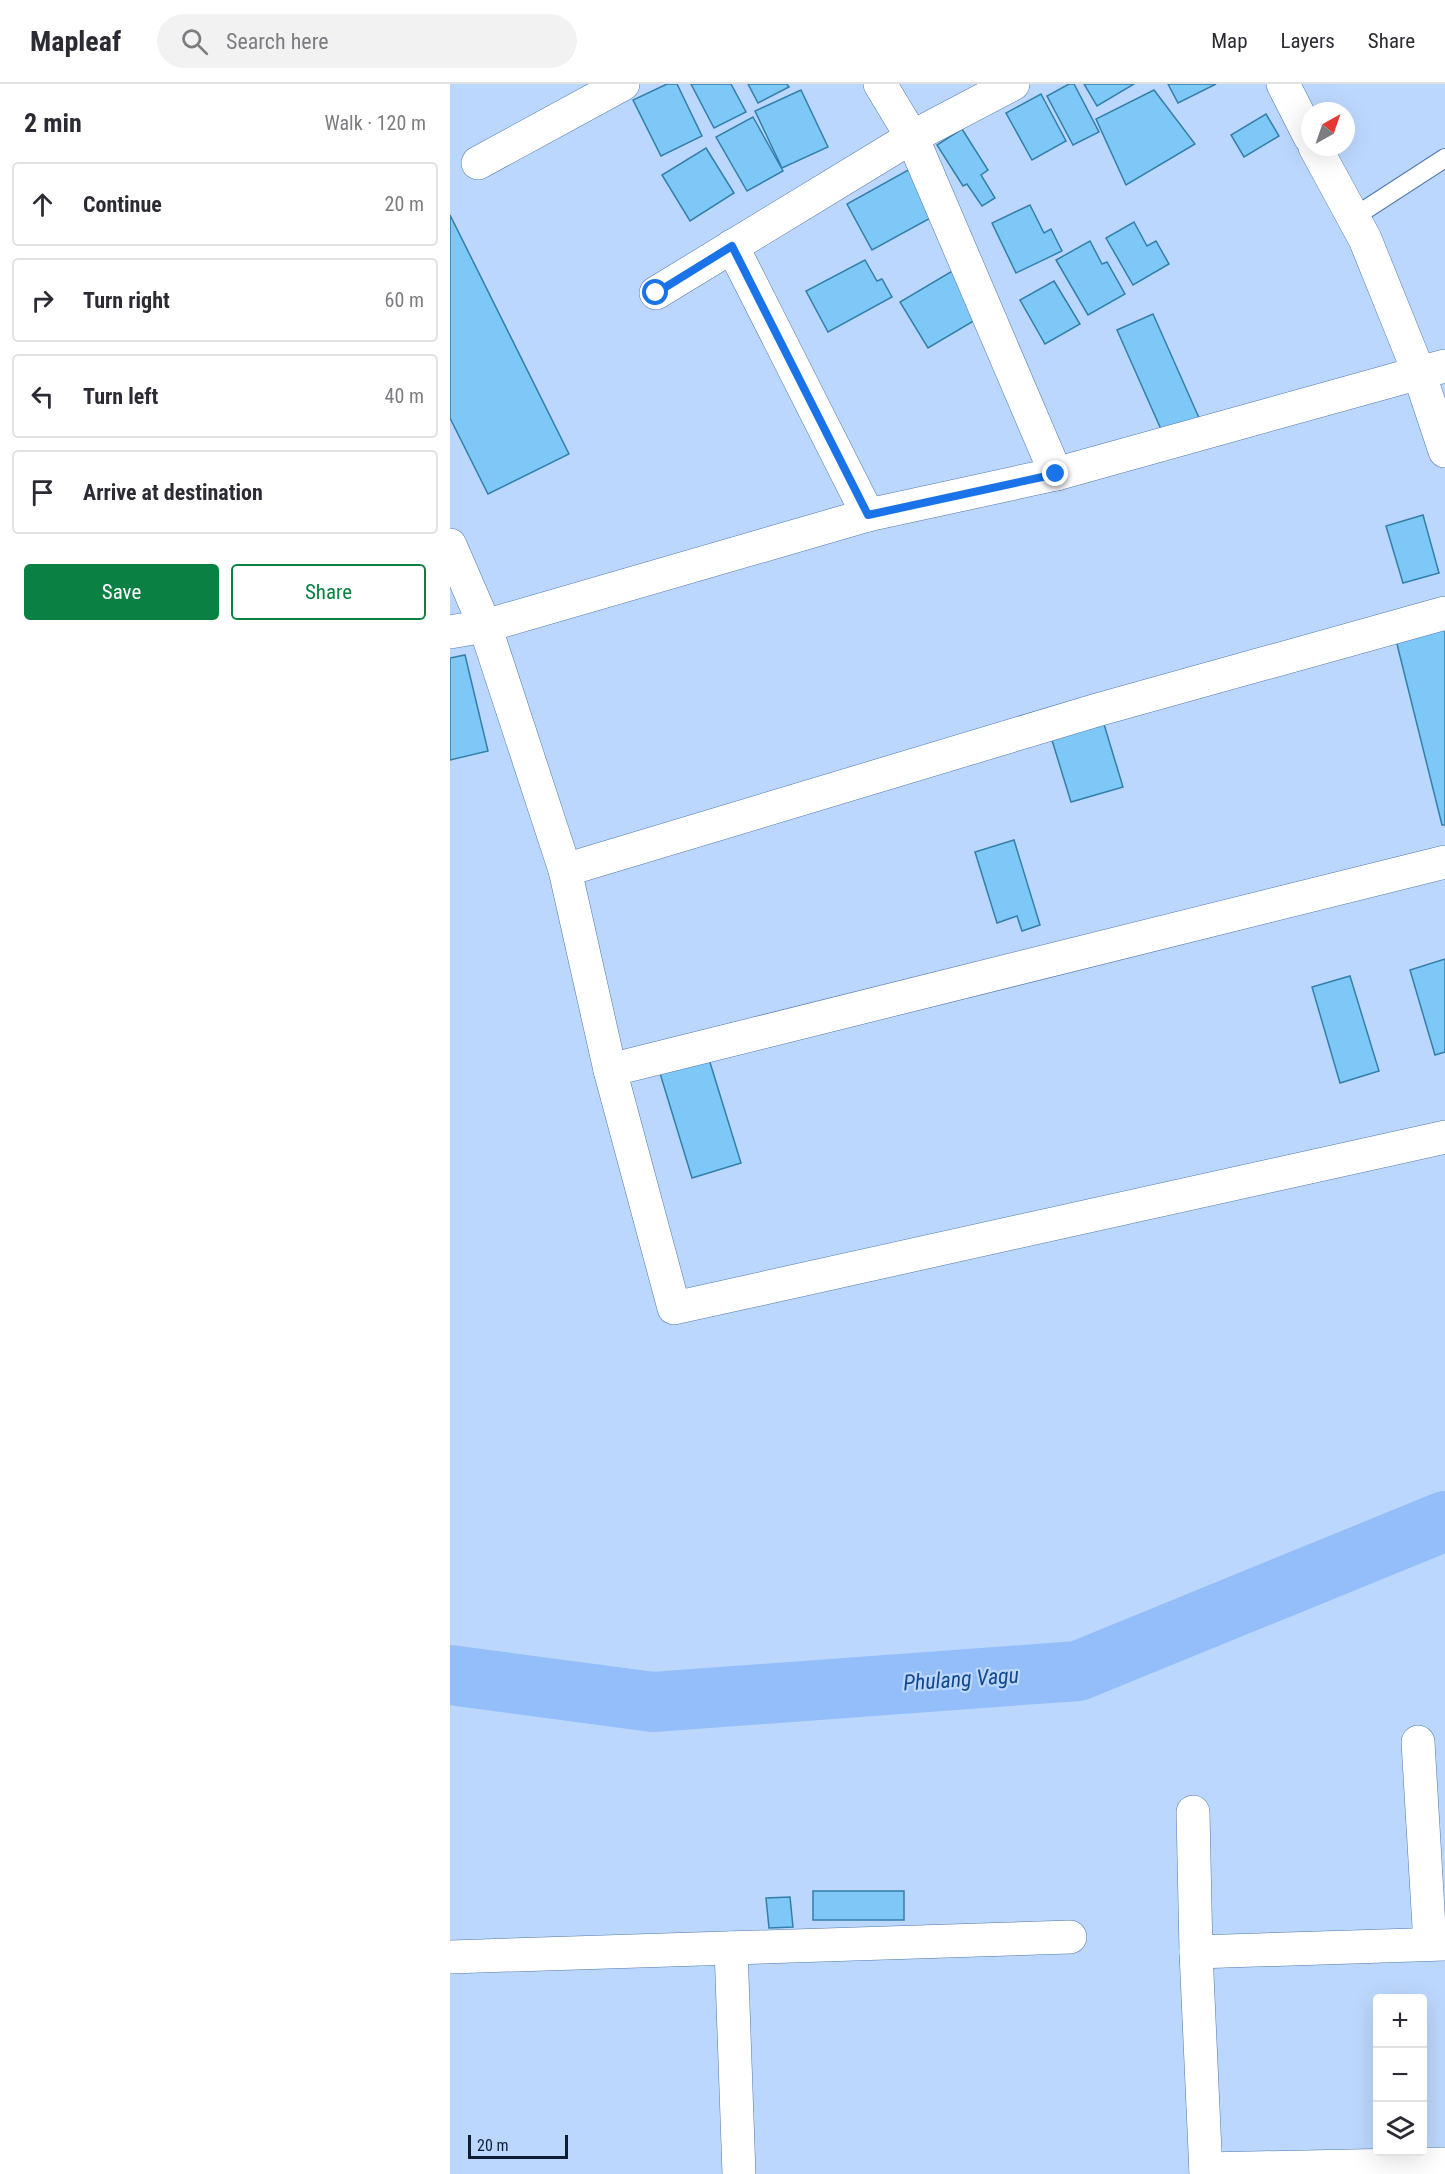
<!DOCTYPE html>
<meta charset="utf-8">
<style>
body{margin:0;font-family:"Roboto Condensed",sans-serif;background:#f2f2f3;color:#2b2b33}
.controls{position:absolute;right:18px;bottom:18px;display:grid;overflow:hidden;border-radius:6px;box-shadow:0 6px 24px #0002}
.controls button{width:54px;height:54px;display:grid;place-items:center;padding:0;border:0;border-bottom:2px solid #e1e1e2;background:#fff;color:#2b2b33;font:30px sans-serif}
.compass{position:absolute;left:851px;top:18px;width:54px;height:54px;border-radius:50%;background:#fff;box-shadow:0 6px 24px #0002;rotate:40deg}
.scale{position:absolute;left:18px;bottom:15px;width:100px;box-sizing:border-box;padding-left:6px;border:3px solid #0d1d34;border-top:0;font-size:16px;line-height:21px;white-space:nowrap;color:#0d1d34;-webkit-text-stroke:4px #bcd7fd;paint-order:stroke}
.stop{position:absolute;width:18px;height:18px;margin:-14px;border:4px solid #1a73e8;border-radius:50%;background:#fff}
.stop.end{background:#1a73e8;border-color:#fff;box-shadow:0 2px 6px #0008}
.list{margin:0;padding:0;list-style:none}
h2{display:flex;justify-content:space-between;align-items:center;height:78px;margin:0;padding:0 24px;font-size:26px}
h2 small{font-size:20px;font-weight:400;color:#7c7c81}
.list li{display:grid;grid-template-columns:39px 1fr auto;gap:18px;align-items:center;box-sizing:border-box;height:84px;margin:0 12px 12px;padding:0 12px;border:2px solid #e1e1e2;border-radius:6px}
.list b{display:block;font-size:22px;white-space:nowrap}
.list em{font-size:20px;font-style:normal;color:#7c7c81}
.actions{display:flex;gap:12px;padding:18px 24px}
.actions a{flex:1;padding:14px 0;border:2px solid #0b8043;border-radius:6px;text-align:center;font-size:21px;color:#0b8043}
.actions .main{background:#0b8043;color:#fff}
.icon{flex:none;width:33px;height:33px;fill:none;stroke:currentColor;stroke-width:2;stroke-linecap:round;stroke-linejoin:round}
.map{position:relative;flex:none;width:995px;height:2090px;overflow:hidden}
header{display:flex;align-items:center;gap:36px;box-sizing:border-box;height:84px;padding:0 30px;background:#fff;border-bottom:2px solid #e1e1e2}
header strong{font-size:28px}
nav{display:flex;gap:33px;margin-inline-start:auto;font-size:21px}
.search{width:420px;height:54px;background:#f2f2f3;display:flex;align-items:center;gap:15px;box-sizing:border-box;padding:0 21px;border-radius:33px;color:#7c7c81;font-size:22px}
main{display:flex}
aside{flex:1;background:#fff}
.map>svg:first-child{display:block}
</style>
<header>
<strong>Mapleaf</strong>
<div class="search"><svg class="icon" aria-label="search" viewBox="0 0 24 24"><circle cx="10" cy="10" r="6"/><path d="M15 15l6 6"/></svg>Search here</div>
<nav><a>Map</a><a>Layers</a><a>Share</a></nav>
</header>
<main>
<aside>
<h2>2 min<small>Walk · 120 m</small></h2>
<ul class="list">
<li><svg class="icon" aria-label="ahead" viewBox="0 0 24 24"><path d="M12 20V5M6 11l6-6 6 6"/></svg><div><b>Continue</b></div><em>20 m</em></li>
<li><svg class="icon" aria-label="right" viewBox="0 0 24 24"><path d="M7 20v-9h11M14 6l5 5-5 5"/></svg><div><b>Turn right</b></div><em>60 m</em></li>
<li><svg class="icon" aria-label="left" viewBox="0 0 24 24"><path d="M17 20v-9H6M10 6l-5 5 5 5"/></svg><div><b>Turn left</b></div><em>40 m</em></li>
<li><svg class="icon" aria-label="arrive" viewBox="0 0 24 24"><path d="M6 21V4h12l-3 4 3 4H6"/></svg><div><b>Arrive at destination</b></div></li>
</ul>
<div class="actions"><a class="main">Save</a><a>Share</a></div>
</aside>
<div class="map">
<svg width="995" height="2090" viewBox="0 0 995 2090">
<rect width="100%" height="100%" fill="#bcd7fd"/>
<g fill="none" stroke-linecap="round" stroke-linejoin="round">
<polyline stroke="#94befa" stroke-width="60" points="0,1591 203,1618 628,1587 995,1437"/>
</g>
<g fill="#7dc8f6" stroke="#337faa" stroke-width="1.5">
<polygon points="217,0 227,0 252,52 211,72 183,16"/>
<polygon points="241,0 281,0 296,28 264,44"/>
<polygon points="298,0 337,0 339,3 308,19"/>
<polygon points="619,0 624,0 649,48 623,61 597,12"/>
<polygon points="634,0 684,0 647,22"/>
<polygon points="718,0 766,0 728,19"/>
<polygon points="351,6 378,63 332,84 305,27"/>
<polygon points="704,6 745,60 676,101 646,35"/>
<polygon points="591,10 616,57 582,76 556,29"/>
<polygon points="816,30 829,52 794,73 781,51"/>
<polygon points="303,33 333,87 297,107 266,53"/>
<polygon points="512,45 538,86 531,91 545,114 532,122 517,100 513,102 487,61"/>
<polygon points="256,64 284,109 240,137 212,91"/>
<polygon points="460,85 486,131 422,166 397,120"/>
<polygon points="580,121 594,149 601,145 612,167 566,189 542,139"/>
<polygon points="0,131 119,370 38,410 0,334"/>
<polygon points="684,138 697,162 706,157 719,180 683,201 656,154"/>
<polygon points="640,157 652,180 657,178 675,210 638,231 606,176"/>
<polygon points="415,176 427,197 432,195 442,213 378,248 356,207"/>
<polygon points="504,186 532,232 478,264 450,218"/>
<polygon points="604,197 630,240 595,260 570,216"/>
<polygon points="703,230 750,336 714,352 667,246"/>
<polygon points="973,431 989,489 953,499 936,442"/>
<polygon points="995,540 995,741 992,741 945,552"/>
<polygon points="15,571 38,667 0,676 0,574"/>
<polygon points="653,637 673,703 621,718 601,653"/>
<polygon points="564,756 590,841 572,847 567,832 547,839 525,768"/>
<polygon points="995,875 995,968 985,971 960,886"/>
<polygon points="900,892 929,987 890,999 862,903"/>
<polygon points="258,972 291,1079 242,1094 209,986"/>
<rect x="363" y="1807" width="91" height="29"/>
<polygon points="340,1813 343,1843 319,1844 316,1814"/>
</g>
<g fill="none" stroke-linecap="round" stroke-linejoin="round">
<g stroke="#4f78b0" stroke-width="20">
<polyline id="lane" points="904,133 995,74"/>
</g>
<g stroke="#4f78b0" stroke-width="34">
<g id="street">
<polyline points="430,0 462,53 606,390"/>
<polyline points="833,0 860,53"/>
<polyline points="865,63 915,155 969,289 995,282"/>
<polyline points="28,79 173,0"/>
<polyline points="282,162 418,431"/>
<polyline points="206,209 462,53 563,0"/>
<polyline points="995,367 969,289 606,390 418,431 35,542 115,786 160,986 995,778"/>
<polyline points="0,461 35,542 0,548"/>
<polyline points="115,786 647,626 995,529"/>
<polyline points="160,986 224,1224 995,1053"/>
<polyline points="968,1658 980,1860"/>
<polyline points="743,1728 746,1868 995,1860"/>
<polyline points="281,1864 289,2090"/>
<polyline points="746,1868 756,2090"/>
<polyline points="0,1873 620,1853"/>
<polyline points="756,2085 995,2080"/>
</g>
</g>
<use href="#lane" stroke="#fff" stroke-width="18"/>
<use href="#street" stroke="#fff" stroke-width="33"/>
</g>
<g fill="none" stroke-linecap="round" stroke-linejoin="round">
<polyline stroke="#1a73e8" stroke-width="8" points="206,209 282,162 418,431 606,390"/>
</g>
<g text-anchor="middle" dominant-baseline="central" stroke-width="4.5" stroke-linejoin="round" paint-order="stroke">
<g font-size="22" font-style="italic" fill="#14498e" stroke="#bcd7fd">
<text transform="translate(511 1595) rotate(-4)">Phulang Vagu</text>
</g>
</g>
</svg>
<div class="controls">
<button>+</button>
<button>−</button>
<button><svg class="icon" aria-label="layers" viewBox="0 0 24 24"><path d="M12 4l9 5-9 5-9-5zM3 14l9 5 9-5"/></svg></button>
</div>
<svg class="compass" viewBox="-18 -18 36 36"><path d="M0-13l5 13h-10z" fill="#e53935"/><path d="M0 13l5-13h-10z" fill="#7c7c81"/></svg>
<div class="scale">20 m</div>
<div class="stop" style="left:206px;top:209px"></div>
<div class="stop end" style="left:606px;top:390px"></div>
</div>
</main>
